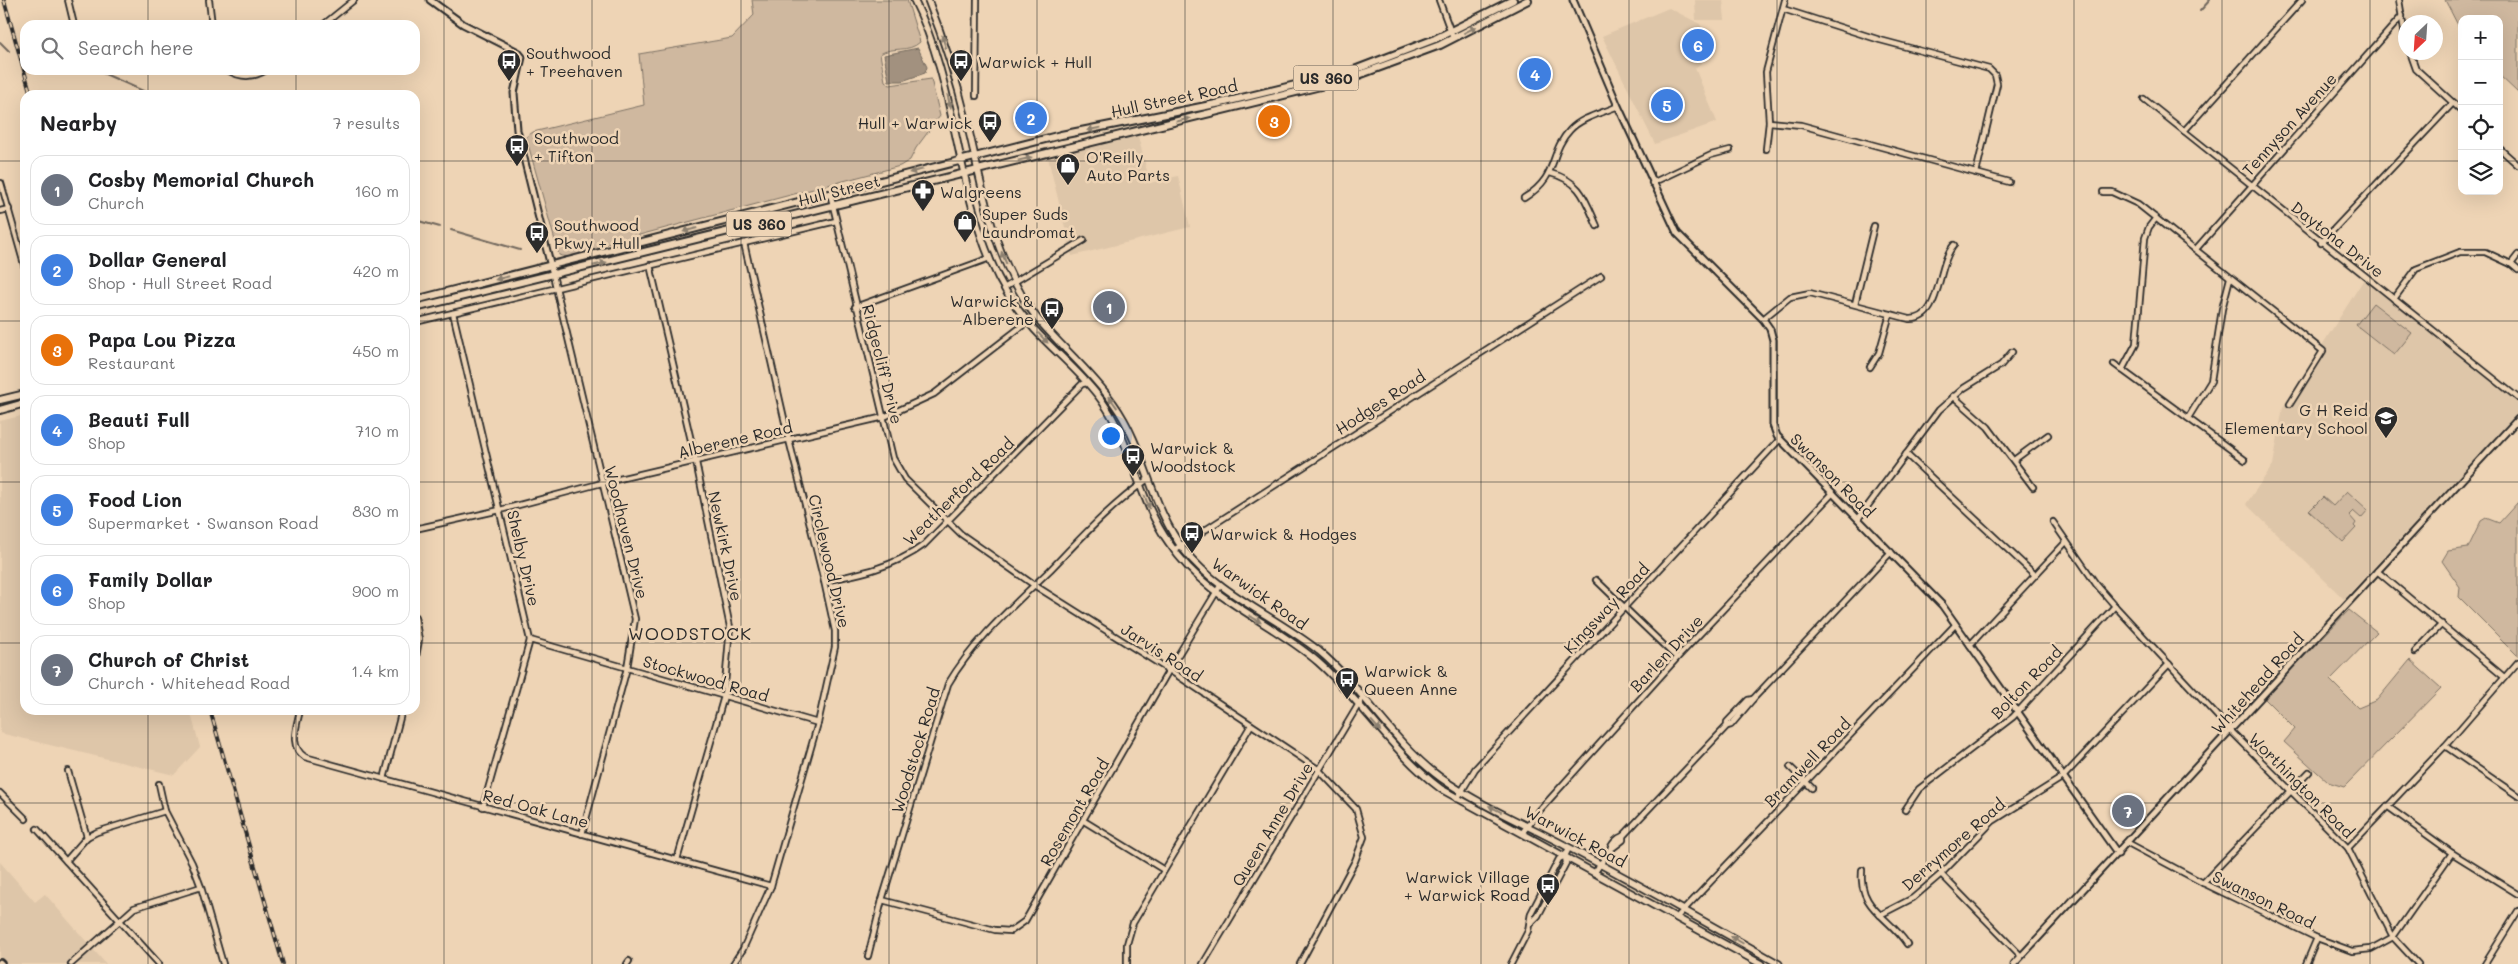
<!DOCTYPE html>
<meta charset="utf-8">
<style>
body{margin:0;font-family:Mali,sans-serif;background:#f6f6f6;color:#202124}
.controls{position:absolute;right:15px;top:15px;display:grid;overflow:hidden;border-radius:10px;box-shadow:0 5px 20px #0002}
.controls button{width:45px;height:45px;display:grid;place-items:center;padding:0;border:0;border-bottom:1px solid #e0e0e0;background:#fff;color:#202124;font:25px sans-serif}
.compass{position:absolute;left:2398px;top:15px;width:45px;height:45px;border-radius:50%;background:#fff;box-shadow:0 5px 20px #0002;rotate:205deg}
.you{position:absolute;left:1110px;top:435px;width:18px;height:18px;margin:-12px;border:4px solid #fff;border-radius:50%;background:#1a73e8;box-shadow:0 0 0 8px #1a73e833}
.badge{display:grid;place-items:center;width:32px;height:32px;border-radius:50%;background:#1a73e8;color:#fff;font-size:16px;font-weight:700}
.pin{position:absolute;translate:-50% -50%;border:2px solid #fff;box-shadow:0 1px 5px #0006}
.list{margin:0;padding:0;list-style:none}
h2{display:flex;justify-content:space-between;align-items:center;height:65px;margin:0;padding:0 20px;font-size:21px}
h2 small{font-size:16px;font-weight:400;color:#757577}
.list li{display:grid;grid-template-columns:32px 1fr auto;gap:15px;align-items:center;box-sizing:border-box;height:70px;margin:0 10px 10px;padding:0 10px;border:1px solid #e0e0e0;border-radius:15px}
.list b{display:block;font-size:19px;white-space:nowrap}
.list p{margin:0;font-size:16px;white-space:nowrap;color:#757577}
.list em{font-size:16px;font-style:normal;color:#757577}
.icon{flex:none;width:28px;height:28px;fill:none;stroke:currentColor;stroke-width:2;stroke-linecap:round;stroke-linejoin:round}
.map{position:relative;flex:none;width:2518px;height:964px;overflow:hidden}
.search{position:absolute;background:#fff;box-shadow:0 5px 20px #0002;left:20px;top:20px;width:400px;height:55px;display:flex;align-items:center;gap:12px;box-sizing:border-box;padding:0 18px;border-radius:15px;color:#757577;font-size:19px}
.panel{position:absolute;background:#fff;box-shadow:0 5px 20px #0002;left:20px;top:90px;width:400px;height:625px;border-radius:15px}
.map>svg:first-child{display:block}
</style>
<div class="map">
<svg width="2518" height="964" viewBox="0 0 2518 964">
<rect width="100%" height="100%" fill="#eed4b5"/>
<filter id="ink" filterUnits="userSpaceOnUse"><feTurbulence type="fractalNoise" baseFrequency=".02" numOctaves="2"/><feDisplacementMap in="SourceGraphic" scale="10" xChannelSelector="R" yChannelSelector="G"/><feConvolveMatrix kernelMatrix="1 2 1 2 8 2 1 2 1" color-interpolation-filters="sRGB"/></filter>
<g filter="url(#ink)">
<g fill="#dec6a9">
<polygon points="1695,0 1723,0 1725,20 1696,20"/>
<polygon points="1669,8 1700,24 1714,53 1695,68 1717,122 1655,144 1602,36"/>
<polygon points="1138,136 1150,183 1178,176 1190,227 1072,256 1048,158"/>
<polygon points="2364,279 2518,402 2518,413 2344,599 2246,504 2273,465 2283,407"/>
<polygon points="25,415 25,710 190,710 200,747 174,775 0,733 0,421"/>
<polygon points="0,862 35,902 45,894 106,964 0,964"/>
</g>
<g fill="#cfb89f" stroke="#7d7265">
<path d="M752,0h155l13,42c-11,11 -28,4 -40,12l5,27 5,4 41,-6 9,37 -24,32 -6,12 -10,6 -291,77c-10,8 -38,17 -50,12l-33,-118 7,-5 111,-27 -5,-51 93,-16 22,-23z"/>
<polygon points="2445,0 2518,0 2518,93 2499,75 2499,19 2462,19 2462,33"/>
<polygon points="2373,303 2412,333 2394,355 2356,325"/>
<path d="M1109,406c16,15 30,47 33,68z"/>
<polygon points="2347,491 2368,510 2361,518 2353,511 2349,515 2356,523 2354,526 2356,528 2343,542 2309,511 2323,497 2333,506"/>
<polygon points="2518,502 2518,656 2459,597 2460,587 2442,561 2448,551 2468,548 2481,521 2486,518 2499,523"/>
<polygon points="2349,610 2377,632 2330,680 2358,708 2377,700 2410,660 2441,688 2344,787 2328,782 2284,742 2295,729 2264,698"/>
</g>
<polygon fill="#a2917f" stroke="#72685d" points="918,48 927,67 925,73 902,81 889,81 884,55"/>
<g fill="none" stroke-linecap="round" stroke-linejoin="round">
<g stroke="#72685d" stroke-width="2">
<polyline points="2200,11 2210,0"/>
<polyline points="0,42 9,51"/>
<polyline points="96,70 152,95"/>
<polyline points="415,220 440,227"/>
<polyline points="451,230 520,250"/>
</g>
<g stroke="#2b2b2b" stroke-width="8">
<g id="minor">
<polyline points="68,0 74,25"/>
<polyline points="209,0 212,25"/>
<polyline points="1439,0 1453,38"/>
<polyline points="2399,0 2406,42"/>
<polyline points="1783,9 1880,40 1989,69 1995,75 1997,84 1976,173"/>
<polyline points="323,25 354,0"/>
<polyline points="2410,52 2416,69 2462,111"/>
<path d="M228,70c13,8 25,8 38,0"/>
<polyline points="976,96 977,0"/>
<polyline points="2144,99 2518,398"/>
<polyline points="1769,122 1801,125 2009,182"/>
<polyline points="2184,131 2302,0"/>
<polyline points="2499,148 2518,165"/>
<polyline points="1766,149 1769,122 1766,72 1785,0"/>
<path d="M1550,173c31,8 35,26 47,53"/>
<polyline points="1,183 25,268"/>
<polyline points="1652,183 1711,155 1730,150"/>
<polyline points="2103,192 2112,192 2138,204 2323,351 2290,404"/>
<polyline points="830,193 893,458 905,479 961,534 1034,585 1169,670 1318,769 1356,809 1364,837 1355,861 1300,964"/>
<path d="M1524,198c36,-22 24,-45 46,-68 12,-13 33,-17 48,-24"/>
<polyline points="0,211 9,209"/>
<polyline points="2321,243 2453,103"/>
<polyline points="2196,249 2402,16"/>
<polyline points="2511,264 2518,255"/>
<polyline points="650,265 696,462 730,627 724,696 677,860"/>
<polyline points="553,275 635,619 627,668 582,834"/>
<polyline points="1004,288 1084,240"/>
<polyline points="2394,299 2416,269 2460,252 2485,252 2511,264 2518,270"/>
<polyline points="1855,304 1874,226"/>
<polyline points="855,307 990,258"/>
<polyline points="453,313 530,640 483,807"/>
<path d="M1763,319l27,-22 20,-4 99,26c33,2 27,-54 45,-74"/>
<polyline points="415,322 836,221"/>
<polyline points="2114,364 2245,460"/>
<polyline points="1870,367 1879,353 1890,314"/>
<polyline points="2122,370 2136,344 2145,238 2149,227 2156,218"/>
<polyline points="1953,396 1988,427 2033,487"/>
<polyline points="2188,418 2211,381 2222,309 2230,278"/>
<polyline points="1906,454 2034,574"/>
<polyline points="2014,460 2048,435"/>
<polyline points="1858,519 1939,410 1964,388 2001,365 2012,352"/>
<polyline points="2053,522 2096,584 2115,606 2231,731 2348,848 2393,937 2418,964"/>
<polyline points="415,529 500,510 602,483 884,417 934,394 1035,316"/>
<polyline points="1174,550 1601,276"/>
<polyline points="2377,571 2504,677"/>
<polyline points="1596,580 1677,658"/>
<path d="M824,581c36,-7 70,-14 100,-36l158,-161 5,-1"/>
<polyline points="415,617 419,640 415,662"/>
<polyline points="530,640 818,723"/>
<polyline points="1970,645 2066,542"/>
<polyline points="2415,652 2442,624"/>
<path d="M300,710c-3,16 -12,36 5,47l466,129"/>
<polyline points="1727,726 1727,722 1748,700 1753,699"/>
<polyline points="2445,746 2518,796"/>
<polyline points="1790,767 1812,788"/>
<polyline points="68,771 87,837"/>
<polyline points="384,779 402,710"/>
<polyline points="159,784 165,811 192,863 201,887 223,964"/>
<polyline points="0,793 26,819"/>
<polyline points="1457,799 1475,769 1780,439"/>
<polyline points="2387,806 2452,853 2518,894"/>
<polyline points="1905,810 1919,789 2013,717 2115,606"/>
<polyline points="1084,821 1164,870"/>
<polyline points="37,829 159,964"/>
<polyline points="1522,833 1539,811 1677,658 1833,493"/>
<polyline points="2128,843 2203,883 2317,938 2352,951 2371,949 2393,937 2452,853"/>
<polyline points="2348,848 2445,746 2518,662"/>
<polyline points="1610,850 1623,840 1623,836 1727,726 1731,725 1753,699 1891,552"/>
<polyline points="66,861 87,837 97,832 165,811"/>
<path d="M1862,870c-4,39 27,46 45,74"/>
<path d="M1595,872l15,-22c1,-6 7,-12 13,-14"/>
<polyline points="1941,874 2021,956"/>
<polyline points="2203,883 2309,772"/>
<polyline points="882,900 995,930 1011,931 1025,921 1169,670 1220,586"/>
<polyline points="1880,915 1913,898 1941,874 1993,821 2063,777 2169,664"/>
<polyline points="1677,917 1955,625"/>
<polyline points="1531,923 1538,916 1566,863 1565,856 1569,848"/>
<path d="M868,956l14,-56 66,-216c26,-44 66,-79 102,-114 31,-32 61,-65 98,-91"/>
<polyline points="71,964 134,908 201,887"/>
<polyline points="627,964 629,961"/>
<polyline points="733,964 743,949 771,886 818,723 835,647 835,631 824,581 789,440 744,243"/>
<polyline points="1127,964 1127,944 1133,923 1251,725"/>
<polyline points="1203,964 1363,697"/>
<polyline points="1511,964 1528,931 1531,913 1559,859 1565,856"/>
<polyline points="2306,964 2317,938"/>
<polyline points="2485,964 2518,911"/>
</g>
</g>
<g stroke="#2b2b2b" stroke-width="9">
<g id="tertiary">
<polyline points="430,0 463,24 518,52 522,57 514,93 517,130 553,275"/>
<polyline points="1573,0 1618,106 1677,233 1763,319 1770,329 1773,340 1773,425 1777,436 1942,605 2118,854"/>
<polyline points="2014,964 2518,419"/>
</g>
</g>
<g stroke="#2b2b2b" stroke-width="9">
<g id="secondary">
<path d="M914,0c42,83 41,179 78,264 10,24 25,46 43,66 22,24 48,44 67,71 31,44 36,99 67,142 40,59 98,75 149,119 44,39 75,91 123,127l320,175"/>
<path d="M928,0c16,40 29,81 39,123 12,48 19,97 40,143 8,18 18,37 30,52 25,30 55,54 77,86 32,45 36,102 70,146 36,45 91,66 135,101 45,38 74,92 122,127 38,27 84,46 125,68 72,38 143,78 213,118"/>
</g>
</g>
<g stroke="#2b2b2b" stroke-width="10">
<g id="primary">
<polyline points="415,300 1061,135 1221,103 1349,72 1435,39 1513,0"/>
<polyline points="415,308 1345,80 1440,45 1528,0"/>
<polyline points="0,400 25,394"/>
<polyline points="0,410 25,403"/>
<polyline points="0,963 1,964"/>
</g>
</g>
<use href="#minor" stroke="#eed4b5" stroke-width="4.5"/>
<use href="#tertiary" stroke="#eed4b5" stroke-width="5"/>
<use href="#secondary" stroke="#eed4b5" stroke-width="5.5"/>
<use href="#primary" stroke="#eed4b5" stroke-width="6"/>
<g stroke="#2b2b2b" stroke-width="4">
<g id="rail">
<polyline points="4,0 31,95"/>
<polyline points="210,710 283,964"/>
</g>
</g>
<use href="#rail" stroke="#eed4b5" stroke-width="2" stroke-dasharray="5.5" stroke-linecap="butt"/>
</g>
<defs><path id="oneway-solid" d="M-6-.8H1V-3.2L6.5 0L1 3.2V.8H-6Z" transform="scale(1.25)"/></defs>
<g fill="#8c8070">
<use href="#oneway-solid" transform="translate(1470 30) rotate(-27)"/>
<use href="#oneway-solid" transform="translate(944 42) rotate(-108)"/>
<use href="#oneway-solid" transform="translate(949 101) rotate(76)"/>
<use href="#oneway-solid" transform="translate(1183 120) rotate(-13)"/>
<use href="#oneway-solid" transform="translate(1094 129) rotate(169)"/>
<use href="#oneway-solid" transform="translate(1025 159) rotate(-14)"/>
<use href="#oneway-solid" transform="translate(916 171) rotate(166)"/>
<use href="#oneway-solid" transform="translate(690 230) rotate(165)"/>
<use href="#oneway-solid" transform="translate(1004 258) rotate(-112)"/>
<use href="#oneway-solid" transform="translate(600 264) rotate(-14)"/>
<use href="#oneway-solid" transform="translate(502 278) rotate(166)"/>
<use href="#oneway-solid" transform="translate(1043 338) rotate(46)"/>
<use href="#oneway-solid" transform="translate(1113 402) rotate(-125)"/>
<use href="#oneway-solid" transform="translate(1147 502) rotate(69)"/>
<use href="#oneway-solid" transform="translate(1255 619) rotate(31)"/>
<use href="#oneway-solid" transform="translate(1376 726) rotate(49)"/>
<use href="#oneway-solid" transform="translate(1495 809) rotate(-153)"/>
<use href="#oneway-solid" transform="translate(1737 940) rotate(-150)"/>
</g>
</g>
<path fill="none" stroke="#2b2b2b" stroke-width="1" stroke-opacity="0.55" d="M148,0v25M296,0v25M444,0v964M592,0v964M741,0v964M889,0v964M1037,0v964M1185,0v964M1333,0v964M1481,0v964M1629,0v964M1777,0v964M1926,0v964M2074,0v964M2222,0v964M2370,0v964M148,70v25M296,70v25M0,161h25M415,161h2047M2499,161h19M0,321h25M415,321h2103M0,482h25M415,482h2103M0,643h25M415,643h2103M148,710v254M296,710v254M0,803h2518"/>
<defs>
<g id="bus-pin" transform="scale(1.25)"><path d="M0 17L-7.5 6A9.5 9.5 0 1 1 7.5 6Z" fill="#2b2b2b" stroke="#eed4b5"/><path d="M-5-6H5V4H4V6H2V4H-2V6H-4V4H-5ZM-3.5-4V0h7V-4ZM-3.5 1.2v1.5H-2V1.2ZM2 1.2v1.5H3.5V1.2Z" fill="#fff"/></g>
<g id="shop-pin" transform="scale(1.25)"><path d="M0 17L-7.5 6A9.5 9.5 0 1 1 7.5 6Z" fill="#2b2b2b" stroke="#eed4b5"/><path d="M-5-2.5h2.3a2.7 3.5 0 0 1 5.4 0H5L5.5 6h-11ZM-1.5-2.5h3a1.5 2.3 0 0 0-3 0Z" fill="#fff"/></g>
<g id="pharmacy-pin" transform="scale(1.25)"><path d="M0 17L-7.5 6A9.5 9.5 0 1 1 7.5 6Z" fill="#2b2b2b" stroke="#eed4b5"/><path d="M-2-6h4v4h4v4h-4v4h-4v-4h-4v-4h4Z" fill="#fff"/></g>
<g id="school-pin" transform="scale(1.25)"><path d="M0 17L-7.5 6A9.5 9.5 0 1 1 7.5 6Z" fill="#2b2b2b" stroke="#eed4b5"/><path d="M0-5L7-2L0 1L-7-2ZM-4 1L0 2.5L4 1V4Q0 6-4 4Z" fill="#fff"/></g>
</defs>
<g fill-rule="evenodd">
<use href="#bus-pin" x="509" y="61"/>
<use href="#bus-pin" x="961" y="61"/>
<use href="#bus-pin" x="990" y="122"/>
<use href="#bus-pin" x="517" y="146"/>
<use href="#shop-pin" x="1068" y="165"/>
<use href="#pharmacy-pin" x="923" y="191"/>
<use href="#shop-pin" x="965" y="222"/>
<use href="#bus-pin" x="537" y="233"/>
<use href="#bus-pin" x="1052" y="309"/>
<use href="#school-pin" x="2386" y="418"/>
<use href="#bus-pin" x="1133" y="456"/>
<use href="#bus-pin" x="1192" y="533"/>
<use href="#bus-pin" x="1347" y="679"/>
<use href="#bus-pin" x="1548" y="885"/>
</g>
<g text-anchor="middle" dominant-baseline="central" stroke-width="5" stroke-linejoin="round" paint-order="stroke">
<g fill="#eed4b5" stroke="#665e54" stroke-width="1">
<rect x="1293.5" y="65.5" width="65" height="25" rx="4"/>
<rect x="726.5" y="211.5" width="65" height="25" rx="4"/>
</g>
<g font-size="15" font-weight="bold" fill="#2b2b2b">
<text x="1326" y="78">US 360</text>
<text x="759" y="224">US 360</text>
</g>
<g font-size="16" fill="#2b2b2b" stroke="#eed4b5" text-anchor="start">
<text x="526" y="52">Southwood<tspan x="526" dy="18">+ Treehaven</tspan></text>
<text x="978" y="61">Warwick + Hull</text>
<text x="972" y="122" text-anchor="end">Hull + Warwick</text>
<text x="534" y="137">Southwood<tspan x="534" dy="18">+ Tifton</tspan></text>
<text x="1086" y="156">O'Reilly<tspan x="1086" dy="18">Auto Parts</tspan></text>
<text x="940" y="191">Walgreens</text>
<text x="982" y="213">Super Suds<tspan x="982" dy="18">Laundromat</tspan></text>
<text x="554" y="224">Southwood<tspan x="554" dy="18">Pkwy + Hull</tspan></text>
<text x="1034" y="300" text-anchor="end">Warwick &amp;<tspan x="1034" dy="18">Alberene</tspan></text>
<text x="2368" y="409" text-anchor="end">G H Reid<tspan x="2368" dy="18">Elementary School</tspan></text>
<text x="1150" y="447">Warwick &amp;<tspan x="1150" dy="18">Woodstock</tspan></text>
<text x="1210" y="533">Warwick &amp; Hodges</text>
<text x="1364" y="670">Warwick &amp;<tspan x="1364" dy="18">Queen Anne</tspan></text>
<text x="1530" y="876" text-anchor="end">Warwick Village<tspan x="1530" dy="18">+ Warwick Road</tspan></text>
</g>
<g font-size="16" fill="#2b2b2b" stroke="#eed4b5">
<text transform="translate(1174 98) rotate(-12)">Hull Street Road</text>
<text transform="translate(2289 124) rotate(-48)">Tennyson Avenue</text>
<text transform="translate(839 190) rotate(-14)">Hull Street</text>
<text transform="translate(2338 239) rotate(38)">Daytona Drive</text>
<text transform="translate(883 364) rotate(76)">Ridgecliff Drive</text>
<text transform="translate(1380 402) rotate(-33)">Hodges Road</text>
<text transform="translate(735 439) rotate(-13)">Alberene Road</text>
<text transform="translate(1833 475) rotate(45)">Swanson Road</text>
<text transform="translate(958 491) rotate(-44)">Weatherford Road</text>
<text transform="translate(627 532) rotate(76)">Woodhaven Drive</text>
<text transform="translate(726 546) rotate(78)">Newkirk Drive</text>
<text transform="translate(524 558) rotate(77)">Shelby Drive</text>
<text transform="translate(830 561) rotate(77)">Circlewood Drive</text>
<text transform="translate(1260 593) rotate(35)">Warwick Road</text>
<text transform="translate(1606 608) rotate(-47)">Kingsway Road</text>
<text transform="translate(1162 652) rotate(33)">Jarvis Road</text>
<text transform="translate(1666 653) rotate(-47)">Barlen Drive</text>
<text transform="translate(706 678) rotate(16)">Stockwood Road</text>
<text transform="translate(2026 682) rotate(-46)">Bolton Road</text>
<text transform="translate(2257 683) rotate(-48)">Whitehead Road</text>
<text transform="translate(915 750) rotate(-73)">Woodstock Road</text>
<text transform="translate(1807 762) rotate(-46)">Bramwell Road</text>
<text transform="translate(2302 785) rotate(45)">Worthington Road</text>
<text transform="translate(536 808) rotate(15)">Red Oak Lane</text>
<text transform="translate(1074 812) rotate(-60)">Rosemont Road</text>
<text transform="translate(1272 824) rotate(-59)">Queen Anne Drive</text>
<text transform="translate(1576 836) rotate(28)">Warwick Road</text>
<text transform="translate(1953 844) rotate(-41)">Derrymore Road</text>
<text transform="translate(2264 899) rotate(26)">Swanson Road</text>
</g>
<g font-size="18" letter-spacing="1" fill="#2b2b2b" stroke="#eed4b5">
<text x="690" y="633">WOODSTOCK</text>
</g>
</g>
</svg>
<div class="controls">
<button>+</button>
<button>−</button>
<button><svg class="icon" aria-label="locate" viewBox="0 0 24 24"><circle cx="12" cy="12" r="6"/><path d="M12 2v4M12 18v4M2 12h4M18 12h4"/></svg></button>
<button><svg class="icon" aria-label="layers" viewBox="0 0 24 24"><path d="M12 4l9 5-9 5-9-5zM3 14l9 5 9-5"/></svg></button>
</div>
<svg class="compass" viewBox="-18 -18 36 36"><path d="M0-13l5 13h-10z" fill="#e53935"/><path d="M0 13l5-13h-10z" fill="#757577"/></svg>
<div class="you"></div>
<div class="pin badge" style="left:1109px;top:307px;background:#6b7280">1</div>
<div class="pin badge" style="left:1031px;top:118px;background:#3f7fe0">2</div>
<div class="pin badge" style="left:1274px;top:121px;background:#e8710a">3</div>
<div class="pin badge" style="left:1535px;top:74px;background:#3f7fe0">4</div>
<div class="pin badge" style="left:1667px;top:105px;background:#3f7fe0">5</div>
<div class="pin badge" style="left:1698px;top:45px;background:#3f7fe0">6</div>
<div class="pin badge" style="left:2128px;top:811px;background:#6b7280">7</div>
<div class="search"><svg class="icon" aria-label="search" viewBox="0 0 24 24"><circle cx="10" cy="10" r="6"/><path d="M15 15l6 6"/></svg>Search here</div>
<section class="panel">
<h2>Nearby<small>7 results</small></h2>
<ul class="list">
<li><span class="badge" style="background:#6b7280">1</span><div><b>Cosby Memorial Church</b><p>Church</p></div><em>160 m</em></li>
<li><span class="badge" style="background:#3f7fe0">2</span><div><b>Dollar General</b><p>Shop · Hull Street Road</p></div><em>420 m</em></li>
<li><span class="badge" style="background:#e8710a">3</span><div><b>Papa Lou Pizza</b><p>Restaurant</p></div><em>450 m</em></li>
<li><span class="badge" style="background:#3f7fe0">4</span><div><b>Beauti Full</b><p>Shop</p></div><em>710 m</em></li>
<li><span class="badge" style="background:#3f7fe0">5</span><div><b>Food Lion</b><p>Supermarket · Swanson Road</p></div><em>830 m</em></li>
<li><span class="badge" style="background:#3f7fe0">6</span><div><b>Family Dollar</b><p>Shop</p></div><em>900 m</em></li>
<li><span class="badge" style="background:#6b7280">7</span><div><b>Church of Christ</b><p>Church · Whitehead Road</p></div><em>1.4 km</em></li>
</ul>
</section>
</div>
